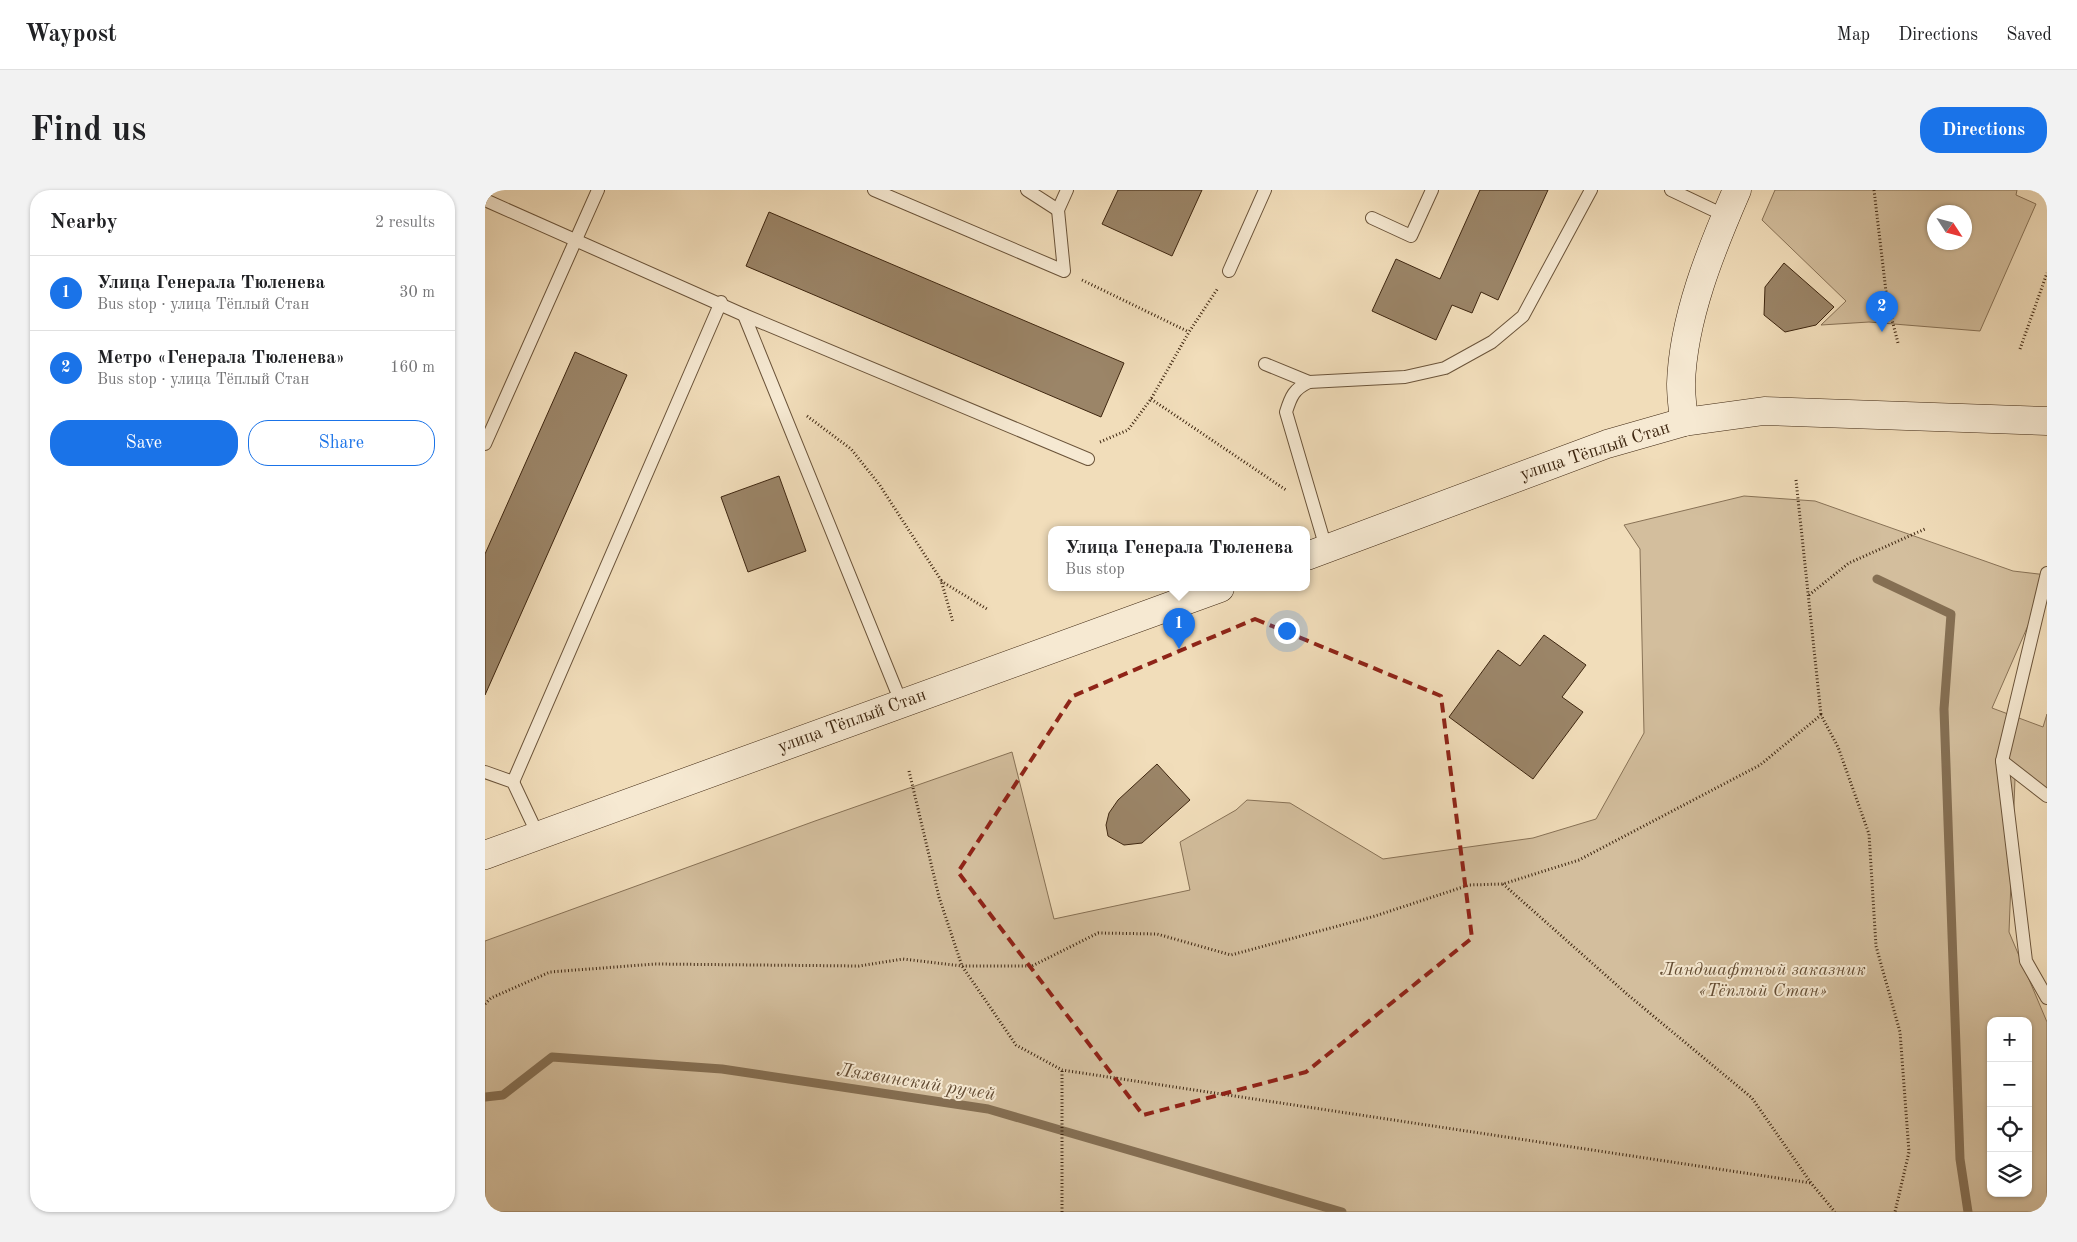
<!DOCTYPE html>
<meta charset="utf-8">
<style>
body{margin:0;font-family:"Old Standard TT",serif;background:#f2f2f2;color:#202124}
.controls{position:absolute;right:15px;bottom:15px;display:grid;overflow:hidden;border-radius:10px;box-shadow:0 1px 4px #0004}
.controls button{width:45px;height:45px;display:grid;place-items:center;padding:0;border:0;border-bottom:1px solid #e0e0e0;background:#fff;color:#202124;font:25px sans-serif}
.compass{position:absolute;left:1442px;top:15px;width:45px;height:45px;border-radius:50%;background:#fff;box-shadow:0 1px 4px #0004;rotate:126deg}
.you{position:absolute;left:801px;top:440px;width:18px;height:18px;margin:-12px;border:4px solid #fff;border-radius:50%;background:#1a73e8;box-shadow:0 0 0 8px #1a73e833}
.badge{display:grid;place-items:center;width:32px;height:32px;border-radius:50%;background:#1a73e8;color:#fff;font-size:16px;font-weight:700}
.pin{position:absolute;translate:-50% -41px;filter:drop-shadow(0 1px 2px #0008)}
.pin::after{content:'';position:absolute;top:26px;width:18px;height:15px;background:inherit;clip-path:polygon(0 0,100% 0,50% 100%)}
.popup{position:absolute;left:563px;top:336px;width:262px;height:65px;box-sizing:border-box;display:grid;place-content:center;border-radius:10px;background:#fff;filter:drop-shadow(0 1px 4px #0005);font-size:16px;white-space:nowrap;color:#757577}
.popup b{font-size:19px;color:#202124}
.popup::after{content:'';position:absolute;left:50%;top:100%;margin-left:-10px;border:10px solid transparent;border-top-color:#fff}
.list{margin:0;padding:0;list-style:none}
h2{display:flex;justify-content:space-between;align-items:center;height:65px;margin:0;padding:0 20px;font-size:21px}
h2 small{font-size:16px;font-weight:400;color:#757577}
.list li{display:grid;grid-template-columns:32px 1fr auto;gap:15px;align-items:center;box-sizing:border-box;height:75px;padding:0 20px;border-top:1px solid #e0e0e0}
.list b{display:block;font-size:19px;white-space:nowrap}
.list p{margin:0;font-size:16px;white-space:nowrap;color:#757577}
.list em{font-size:16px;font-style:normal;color:#757577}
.actions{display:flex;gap:10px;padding:15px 20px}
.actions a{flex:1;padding:11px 0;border:1px solid #1a73e8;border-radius:20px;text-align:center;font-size:18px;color:#1a73e8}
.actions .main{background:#1a73e8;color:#fff}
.icon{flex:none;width:28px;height:28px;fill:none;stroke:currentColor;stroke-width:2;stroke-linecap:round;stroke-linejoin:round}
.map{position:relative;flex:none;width:1562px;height:1022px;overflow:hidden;border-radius:20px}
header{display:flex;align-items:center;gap:30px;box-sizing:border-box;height:70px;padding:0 25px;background:#fff;border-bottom:1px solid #e0e0e0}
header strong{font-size:24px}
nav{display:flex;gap:28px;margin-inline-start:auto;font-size:18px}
.intro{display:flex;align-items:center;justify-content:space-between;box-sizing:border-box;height:120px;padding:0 30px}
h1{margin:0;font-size:35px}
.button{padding:12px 22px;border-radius:20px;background:#1a73e8;color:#fff;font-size:18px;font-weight:700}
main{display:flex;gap:30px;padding:0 30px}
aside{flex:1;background:#fff;border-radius:20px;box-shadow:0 1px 4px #0004}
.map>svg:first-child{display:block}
</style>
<header>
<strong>Waypost</strong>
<nav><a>Map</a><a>Directions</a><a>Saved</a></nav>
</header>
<div class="intro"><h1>Find us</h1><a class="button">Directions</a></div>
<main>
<aside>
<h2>Nearby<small>2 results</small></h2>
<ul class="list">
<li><span class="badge">1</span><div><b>Улица Генерала Тюленева</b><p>Bus stop · улица Тёплый Стан</p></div><em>30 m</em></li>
<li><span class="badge">2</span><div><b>Метро «Генерала Тюленева»</b><p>Bus stop · улица Тёплый Стан</p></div><em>160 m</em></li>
</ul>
<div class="actions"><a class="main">Save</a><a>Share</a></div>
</aside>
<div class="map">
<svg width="1562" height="1022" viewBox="0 0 1562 1022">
<rect width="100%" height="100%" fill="#f1ddba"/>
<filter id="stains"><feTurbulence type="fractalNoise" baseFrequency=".004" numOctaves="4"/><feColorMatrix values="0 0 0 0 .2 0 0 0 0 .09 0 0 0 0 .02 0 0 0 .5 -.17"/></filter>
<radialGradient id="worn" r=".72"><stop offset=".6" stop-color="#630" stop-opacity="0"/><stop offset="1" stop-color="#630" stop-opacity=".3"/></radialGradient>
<g fill="#d3be9d" stroke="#887256" fill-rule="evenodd">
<path d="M1290,0h242l-1,5 20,9 -56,127 -111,-9 -48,3 25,-24 -84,-81zM1450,22h30v30h-30z"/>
<path d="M1259,306l71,5 198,70 34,4v7l-55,126 51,19 4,-13v84l-32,-19 -6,153 38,90v190h-1562v-271l330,-120 197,-69 42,167 136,-29 -10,-48 56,-32 11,-10 43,3 93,56 150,-21 63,-19 48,-86 -4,-184 -16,-24zM1506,831h37v172h-37z"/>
</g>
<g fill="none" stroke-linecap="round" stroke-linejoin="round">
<g stroke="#856f53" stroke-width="9">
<polyline points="1392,389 1466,424 1459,519 1475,969 1483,1022"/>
<polyline points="0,907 18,905 67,867 237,879 503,919 857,1022"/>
</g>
</g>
<g fill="#9b8568" stroke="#3e2610">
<polygon points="633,0 717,0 687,66 617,34"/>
<polygon points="995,0 1063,0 1013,110 996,102 987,123 967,115 951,150 887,121 911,69 955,89"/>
<polygon points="284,22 639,173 616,227 261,76"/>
<polygon points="1299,73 1349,117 1331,135 1300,142 1279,125 1280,97"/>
<polygon points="90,162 142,185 0,505 0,364"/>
<polygon points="294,286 321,361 263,382 236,307"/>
<polygon points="1059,445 1101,475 1077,507 1098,522 1048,589 964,527 1013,460 1035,476"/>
<polygon points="672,574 705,610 657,653 639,655 623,646 621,635 624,623 633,610"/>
</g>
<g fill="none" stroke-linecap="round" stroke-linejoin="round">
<g stroke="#6b543a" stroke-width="14">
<g id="lane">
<polyline points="389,0 579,81 573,20 582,0"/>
<polyline points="542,0 573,20"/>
<polyline points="1186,0 1241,26"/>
<polyline points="0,10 259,125 603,269"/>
<polyline points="887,28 926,46 947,0"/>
<polyline points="744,81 780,0"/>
<polyline points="259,125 416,512"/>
<polyline points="780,174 824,192 920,187 960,178 1007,152 1038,126 1106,0"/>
<path d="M824,192c-15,7 -18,14 -23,30l40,136"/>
<polyline points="0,254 113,0"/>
<polyline points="1562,383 1517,571 1541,771 1562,808"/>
<polyline points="1517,571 1562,606"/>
<polyline points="0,582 28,592 53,645"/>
<polyline points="28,592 236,112"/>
</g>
</g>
<g stroke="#3e2610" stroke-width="29">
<g id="secondary">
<path d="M1199,232c-1,-12 -3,-25 -3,-38 2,-66 30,-134 56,-194"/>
<polyline points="822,366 1122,254 1199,232 1279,221 1562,231"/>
<polyline points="0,665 735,398"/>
</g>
</g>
<g stroke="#3e2610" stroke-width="3" stroke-dasharray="1 2.5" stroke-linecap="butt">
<polyline points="1389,0 1402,110 1413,153"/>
<polyline points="597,90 704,142"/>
<polyline points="1535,159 1562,83"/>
<polyline points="666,209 801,300"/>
<polyline points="322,226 366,259 394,294 456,390 468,432"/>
<polyline points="615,252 643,240 666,209 704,142 733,98"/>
<polyline points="1311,290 1336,525"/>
<polyline points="456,391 502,419"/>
<polyline points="1324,405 1364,373 1440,339"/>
<polyline points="424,581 454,707 477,776 531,855 577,880 1326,993"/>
<polyline points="1018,694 1143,805 1267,908 1326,993 1350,1022"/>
<polyline points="0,814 6,808 65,782 170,774 374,776 418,769 477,776 547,776 613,743 672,744 746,765 890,726 984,695 1018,694 1094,670 1275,575 1336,525 1353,557 1384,644 1391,756 1415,842 1424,962 1410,1022"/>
<polyline points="577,1022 577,880"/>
</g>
<use href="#lane" stroke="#f6e9d2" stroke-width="12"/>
<use href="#secondary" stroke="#f6e9d2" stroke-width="28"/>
</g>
<path fill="none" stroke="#8f2418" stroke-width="4" stroke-dasharray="10 6" stroke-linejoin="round" d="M770,429l186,77 31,242 -166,134 -163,43 -185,-243 115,-176z"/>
<g text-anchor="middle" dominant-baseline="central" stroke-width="4" stroke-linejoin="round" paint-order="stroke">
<g font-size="18" fill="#3e2610" stroke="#f6e9d2">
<text transform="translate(1110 261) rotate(-18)">улица Тёплый Стан</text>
<text transform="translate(367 531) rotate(-20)">улица Тёплый Стан</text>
</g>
<g font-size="18" font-style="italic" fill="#634c33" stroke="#f6e9d2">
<text x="1278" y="780">Ландшафтный заказник<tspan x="1278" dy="21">«Тёплый Стан»</tspan></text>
</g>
<g font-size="19" font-style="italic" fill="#614a32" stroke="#f6e9d2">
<text transform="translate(431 893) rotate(9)">Ляхвинский ручей</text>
</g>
</g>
<rect width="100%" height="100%" filter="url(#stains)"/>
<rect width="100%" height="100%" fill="url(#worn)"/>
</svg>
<div class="controls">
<button>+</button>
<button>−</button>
<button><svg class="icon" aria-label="locate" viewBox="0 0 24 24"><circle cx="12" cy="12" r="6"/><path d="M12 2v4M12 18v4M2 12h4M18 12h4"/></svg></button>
<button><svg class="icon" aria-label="layers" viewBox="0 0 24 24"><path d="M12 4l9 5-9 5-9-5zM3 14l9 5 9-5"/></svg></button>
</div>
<svg class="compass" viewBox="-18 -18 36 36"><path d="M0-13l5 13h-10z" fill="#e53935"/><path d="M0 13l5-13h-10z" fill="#757577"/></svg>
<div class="you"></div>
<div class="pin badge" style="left:694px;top:459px">1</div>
<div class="popup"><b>Улица Генерала Тюленева</b>Bus stop</div>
<div class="pin badge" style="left:1397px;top:142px">2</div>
</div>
</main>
